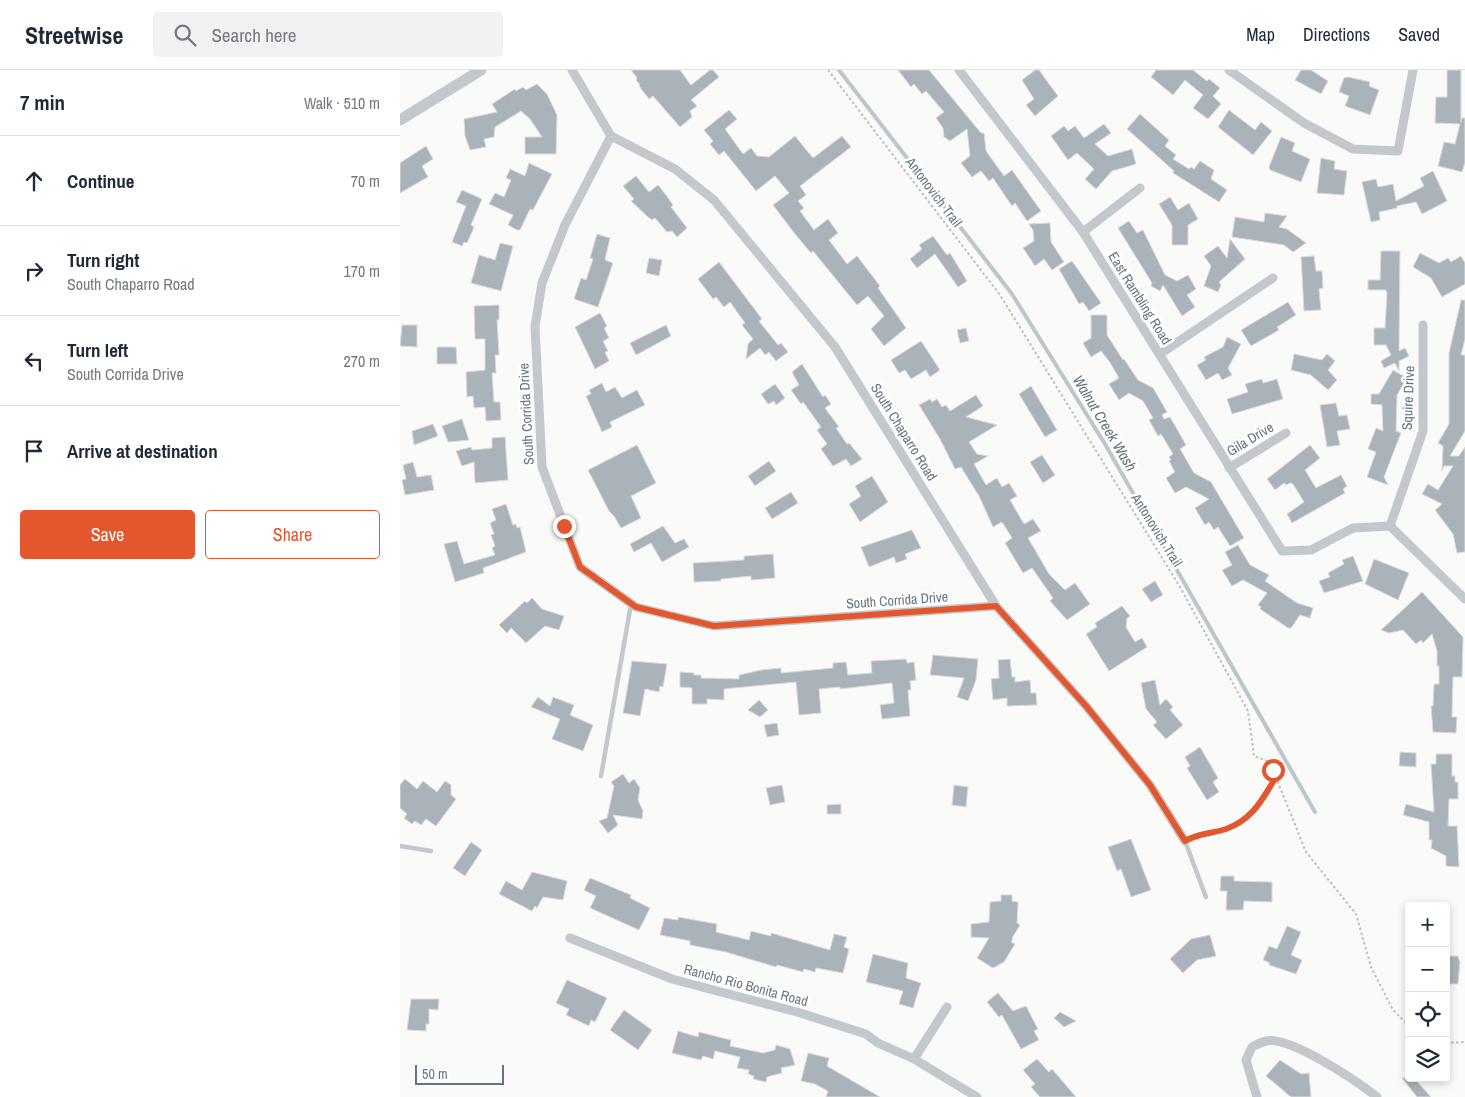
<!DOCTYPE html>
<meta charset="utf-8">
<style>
body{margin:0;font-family:"Archivo Narrow",sans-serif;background:#f2f2f3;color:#1f2937}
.controls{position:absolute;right:15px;bottom:15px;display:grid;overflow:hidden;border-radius:5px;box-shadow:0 2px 8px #0003}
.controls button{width:45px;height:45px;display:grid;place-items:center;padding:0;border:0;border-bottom:1px solid #e0e1e3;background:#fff;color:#1f2937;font:25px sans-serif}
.scale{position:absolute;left:15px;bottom:12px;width:89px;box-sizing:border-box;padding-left:5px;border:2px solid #657683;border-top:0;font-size:14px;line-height:18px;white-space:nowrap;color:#657683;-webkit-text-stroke:4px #fff;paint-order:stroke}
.stop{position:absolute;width:15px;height:15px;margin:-11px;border:4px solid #e4572e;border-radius:50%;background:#fff}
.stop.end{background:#e4572e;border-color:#fff;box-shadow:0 1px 5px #0008}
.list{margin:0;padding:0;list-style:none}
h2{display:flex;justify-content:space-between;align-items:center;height:65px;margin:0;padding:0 20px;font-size:21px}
h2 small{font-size:16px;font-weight:400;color:#747a83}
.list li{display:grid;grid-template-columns:32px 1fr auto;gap:15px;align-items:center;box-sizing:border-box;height:90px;padding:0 20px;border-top:1px solid #e0e1e3}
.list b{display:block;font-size:19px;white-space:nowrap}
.list p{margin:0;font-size:16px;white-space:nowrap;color:#747a83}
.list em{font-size:16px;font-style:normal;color:#747a83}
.actions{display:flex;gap:10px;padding:15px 20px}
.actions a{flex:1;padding:11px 0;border:1px solid #e4572e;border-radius:5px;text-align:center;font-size:18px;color:#e4572e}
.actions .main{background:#e4572e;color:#fff}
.icon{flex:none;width:28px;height:28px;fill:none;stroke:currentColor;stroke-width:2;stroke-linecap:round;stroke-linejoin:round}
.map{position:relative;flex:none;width:1065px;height:1027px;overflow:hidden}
header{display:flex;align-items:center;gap:30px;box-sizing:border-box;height:70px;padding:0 25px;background:#fff;border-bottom:1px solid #e0e1e3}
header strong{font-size:24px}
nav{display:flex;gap:28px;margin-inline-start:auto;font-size:18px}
.search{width:350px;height:45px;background:#f2f2f3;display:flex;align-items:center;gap:12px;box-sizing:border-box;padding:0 18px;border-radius:5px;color:#747a83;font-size:19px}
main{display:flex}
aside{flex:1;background:#fff}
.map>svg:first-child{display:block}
</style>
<header>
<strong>Streetwise</strong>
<div class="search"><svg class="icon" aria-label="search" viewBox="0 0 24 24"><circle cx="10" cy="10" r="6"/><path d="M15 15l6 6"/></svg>Search here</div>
<nav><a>Map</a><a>Directions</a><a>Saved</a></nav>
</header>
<main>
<aside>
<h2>7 min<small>Walk · 510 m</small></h2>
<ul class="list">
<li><svg class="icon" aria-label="ahead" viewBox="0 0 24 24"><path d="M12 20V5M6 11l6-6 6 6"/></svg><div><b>Continue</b></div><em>70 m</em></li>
<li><svg class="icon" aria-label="right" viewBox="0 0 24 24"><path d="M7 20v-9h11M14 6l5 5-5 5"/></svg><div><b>Turn right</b><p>South Chaparro Road</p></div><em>170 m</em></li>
<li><svg class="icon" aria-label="left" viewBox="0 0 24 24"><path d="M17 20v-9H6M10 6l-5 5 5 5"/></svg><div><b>Turn left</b><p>South Corrida Drive</p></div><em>270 m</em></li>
<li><svg class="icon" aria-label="arrive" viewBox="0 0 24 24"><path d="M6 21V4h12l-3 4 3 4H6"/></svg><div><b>Arrive at destination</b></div></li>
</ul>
<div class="actions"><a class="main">Save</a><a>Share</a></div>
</aside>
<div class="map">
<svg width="1065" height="1027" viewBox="0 0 1065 1027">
<rect width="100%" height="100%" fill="#fafaf8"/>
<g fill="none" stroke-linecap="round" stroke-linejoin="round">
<polyline stroke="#bbc7cb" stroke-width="4" points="439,0 612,224 705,374 915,742"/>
</g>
<g fill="#aab3b9" stroke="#dcdcda">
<polygon points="231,0 280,0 291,15 310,0 313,0 319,7 291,30 297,36 290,41 292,47 280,57 253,26 249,29 239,16 240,15 236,10 237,8"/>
<polygon points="498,0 529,0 581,63 584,63 586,81 604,106 612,100 641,141 627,151 615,133 612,136 593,108 589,111 581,101 572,107 561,93 570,86 567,59 550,71 544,67 543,58 536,48 544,42 526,21 522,24 514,14 511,17"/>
<polygon points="635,0 639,0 658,26 635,46 626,35 634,29 622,10"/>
<polygon points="756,0 793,0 807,11 809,9 820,18 813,26 821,34 808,49 793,38 803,25 785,10 773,25 751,7"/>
<polygon points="901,0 911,0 928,11 921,24 895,10"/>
<polygon points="1047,0 1061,0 1061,52 1062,48 1065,48 1065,93 1062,102 1038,96 1044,72 1055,74 1060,54 1035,53 1036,27 1047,27"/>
<polygon points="948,7 970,12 969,16 979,20 970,45 945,36 949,26 939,22 944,8"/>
<polygon points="137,14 147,24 157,45 156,84 125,84 125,67 142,67 130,49 121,41 95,57 94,67 84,69 86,77 70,80 65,66 64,49 97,42 92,34 115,19 116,21 123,17 126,20"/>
<polygon points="329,40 337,49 325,59 343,84 351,78 357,86 369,87 395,66 413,88 442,66 451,77 400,116 406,125 398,131 404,138 400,141 414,160 428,149 438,163 429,170 447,194 457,186 480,216 478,218 506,258 484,276 471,259 484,246 468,226 457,235 413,181 411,183 395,164 373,135 389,123 375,106 356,121 324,81 319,85 310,74 313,71 304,60"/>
<polygon points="829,40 855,60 861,52 872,61 853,85 818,57"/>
<polygon points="740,44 769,70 765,76 776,85 773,89 789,99 791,97 794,99 800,91 814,100 811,109 827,120 819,132 773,103 774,101 727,59"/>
<polygon points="704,54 711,63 695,74 708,86 732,79 736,94 712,101 696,119 685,109 694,99 677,83 668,90 651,66 664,56 668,61 675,56 684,68"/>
<polygon points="881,67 895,73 892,81 910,89 901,112 870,100 869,97"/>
<polygon points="26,76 33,89 22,96 28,107 0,123 0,93"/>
<polygon points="921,88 935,91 934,99 947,101 944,125 917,123"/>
<polygon points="129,93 152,104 133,140 130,139 120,160 117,160 108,155 113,145 89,134 95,123 104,127 111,110 106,108 110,99 125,106"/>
<polygon points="1033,101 1047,131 1022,144 1016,132 997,136 997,138 979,142 980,150 971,152 962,112 976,109 978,117 993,114 996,131 1024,116 1020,108"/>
<polygon points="236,106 249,122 258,115 266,125 273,135 271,137 287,158 277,167 272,161 267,162 255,148 252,150 248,147 231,131 234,129 223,116"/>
<polygon points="62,120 82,129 71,155 74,157 67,173 64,172 62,176 52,172 66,136 56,132"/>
<polygon points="770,127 778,140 789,133 798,149 788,155 788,175 772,175 772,155 759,134"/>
<polygon points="865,143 887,146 879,157 887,159 906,173 893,182 884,175 832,167 835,147 864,152"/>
<polygon points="729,151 737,163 743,160 765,205 777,211 788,205 796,219 787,225 795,237 782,246 763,215 760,221 751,216 752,213 718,158"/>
<polygon points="650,153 651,172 664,192 652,200 644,189 635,196 623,178 634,171 633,160 629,154"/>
<polygon points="197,164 210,168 205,190 213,193 198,237 174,229 181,208 186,210 193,189 190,188"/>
<polygon points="533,166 547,185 550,183 567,211 558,217 535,184 517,198 510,189 522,179 519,175"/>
<polygon points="830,169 845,189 819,212 821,215 818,222 804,216 811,196 804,186 818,176 827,188"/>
<polygon points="100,173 113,176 101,221 71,213 79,185 95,190"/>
<polygon points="981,181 1000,181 999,281 1005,278 1009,286 999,291 999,301 995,293 984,298 981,291 991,285 986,275 974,275 974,258 985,258 987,223 986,220 968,220 968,210 980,210"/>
<polygon points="1020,183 1039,193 1048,188 1051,192 1061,186 1065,193 1065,214 1042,227 1031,208 1013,197"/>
<polygon points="914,186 916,201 922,201 923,218 919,219 921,240 904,241 901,187"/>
<polygon points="249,188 262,190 259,206 246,203"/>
<polygon points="672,191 701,233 689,241 683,232 679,234 659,199"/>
<polygon points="319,192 362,249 359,251 378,275 381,273 388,282 376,291 369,282 365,285 360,278 346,289 348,274 353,269 342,255 345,253 330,232 324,237 316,227 313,229 298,209"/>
<polygon points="1061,230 1065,230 1065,269 1061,285 1065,285 1065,361 1050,386 1059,386 1065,377 1065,482 1057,483 1053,464 1035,440 1042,434 1022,424 1028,414 1038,420 1053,396 1044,396 1042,401 1043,376 1038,373 1049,354 1049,283"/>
<polygon points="888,232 896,245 877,257 879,260 851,276 841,260"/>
<polygon points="99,235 99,250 97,250 99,285 95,285 96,303 92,303 94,332 100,332 101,350 86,351 85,337 74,338 73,326 67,327 66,302 85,300 85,269 75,269 74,236"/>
<polygon points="200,243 207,256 204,258 209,268 203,271 208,281 205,282 209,291 195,299 175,257"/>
<polygon points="691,245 707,245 707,265 723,290 724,289 738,310 753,318 767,342 762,345 764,349 770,347 786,375 780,379 794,403 811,412 844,468 830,476 818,457 814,460 809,452 805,455 795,438 809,429 786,417 775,423 766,408 775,402 769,391 771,390 769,387 773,384 761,364 758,366 749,350 753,348 743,331 729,323 719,330 709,314 719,308 709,291 701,281 691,287 683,273 691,268"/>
<polygon points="2,255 17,255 17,277 0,276"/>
<polygon points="266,255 271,266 236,285 230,273"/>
<polygon points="566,258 569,271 560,273 557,260"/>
<polygon points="827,267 841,274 828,298 832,305 822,310 818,303 806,310 797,295 806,290 804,287 823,277"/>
<polygon points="521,271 540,300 530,307 526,300 511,309 505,300 499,303 491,290"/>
<polygon points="37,277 56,277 57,294 37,294"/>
<polygon points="894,284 922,290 927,284 935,291 928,300 937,310 928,320 911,305 891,300"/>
<polygon points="402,294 423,327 425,325 431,334 425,338 439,357 436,358 447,374 449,373 462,389 451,396 446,389 433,396 421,379 427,374 417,360 421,357 403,332 401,334 391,320 399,315 392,302"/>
<polygon points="993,300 1007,308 997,325 996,361 1001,363 984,407 988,415 967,407 976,382 968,379 976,358 983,361 982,335 971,334 971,324 979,324"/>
<polygon points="862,309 863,313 877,309 883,329 832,344 827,329 848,322 845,314"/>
<polygon points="202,313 206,322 215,317 222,328 237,320 245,335 210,352 212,357 202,362 186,326 191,324 189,320"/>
<polygon points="375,314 385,328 376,335 374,331 368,334 361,324"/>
<polygon points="631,316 657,360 645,367 619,324"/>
<polygon points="576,325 583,336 566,347 597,355 569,372 577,384 588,386 574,394 586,415 597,408 602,417 609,413 617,426 610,430 624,454 633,449 641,461 628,468 649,504 665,520 675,513 690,534 667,550 650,531 653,528 632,498 623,503 605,473 612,468 602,452 593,457 579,426 561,397 555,399 540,369 519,335 530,329 532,332 537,329 542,337 546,335 550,341"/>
<polygon points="936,333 939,346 947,345 950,359 937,361 940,375 927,377 920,335"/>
<polygon points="62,349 69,370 48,372 42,356"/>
<polygon points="33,354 38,366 14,375 12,361"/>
<polygon points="105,367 108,410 75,413 74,392 62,396 56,381 71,377 72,380 92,378 92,368"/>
<polygon points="237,375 256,413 231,426 241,448 221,458 214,446 209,441 188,400"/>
<polygon points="910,375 920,388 905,400 916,418 941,405 947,416 943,419 945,423 892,453 887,444 904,432 893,414 890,413 886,415 884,413 875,420 867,409"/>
<polygon points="642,385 655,405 643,413 630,392"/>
<polygon points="369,391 376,401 355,416 348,406"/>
<polygon points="13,392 17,407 31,405 34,420 5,425 2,410 6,409 3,395"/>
<polygon points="472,406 488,432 460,452 449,434 461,426 455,416"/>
<polygon points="391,422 398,433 372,449 365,438"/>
<polygon points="106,434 113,455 116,454 117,458 120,457 126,482 83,498 84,503 55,512 44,474 57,471 64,494 95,485 92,478 95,476 91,465 94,464 90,453 96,450 92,439"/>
<polygon points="263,456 275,473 284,469 289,477 262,492 251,473 234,482 230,474"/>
<polygon points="512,460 521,478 505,484 507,489 496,493 494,487 469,497 461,477"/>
<polygon points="838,475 850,495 869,505 865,511 897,533 913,538 910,548 900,545 891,558 888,558 860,539 861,537 858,535 867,523 843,510 832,516 822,500 832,495 825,482"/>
<polygon points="373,484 375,508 351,510 351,506 321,509 321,511 294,512 293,493 344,490 344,486"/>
<polygon points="953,486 963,511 924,523 919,511 930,507 928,503 944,494 942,490"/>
<polygon points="974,489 1009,503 998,530 965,514"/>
<polygon points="755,511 763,525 751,532 742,519"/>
<polygon points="1022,522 1063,567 1062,607 1053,607 1052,647 1057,647 1056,663 1033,662 1031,636 1033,636 1034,614 1039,614 1039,596 1037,596 1037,581 1032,564 1023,573 1021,570 1016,574 1003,560 989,563 981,560"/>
<polygon points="132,528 142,539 164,546 159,560 145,556 126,573 111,558 107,563 99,555 125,531 127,533"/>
<polygon points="722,536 730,546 727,548 726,557 735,572 742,568 747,577 709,601 686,564 697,557 695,553"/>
<polygon points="533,585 578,589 576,610 568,631 557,627 564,608 530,605"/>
<polygon points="506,589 507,593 514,592 516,610 510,611 511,620 508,620 510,646 482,649 480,635 494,633 492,613 440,619 440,617 419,619 421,643 399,645 396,612 324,619 324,630 307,629 307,634 292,634 292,618 280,617 280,602 294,603 294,605 301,605 301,608 339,609 339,605 361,600 381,598 381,603 433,598 433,593 446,592 448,605 472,603 471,591"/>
<polygon points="610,589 612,607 615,607 615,612 630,610 631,623 636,623 637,635 607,636 607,628 593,630 591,609 599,608 598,590"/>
<polygon points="232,591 267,594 263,617 260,616 259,622 245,619 240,646 223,643"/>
<polygon points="755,610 760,635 766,629 773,637 770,640 783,655 766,669 753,655 757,652 746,639 741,613"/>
<polygon points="138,627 150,636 153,627 174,635 170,645 193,655 183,681 152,669 160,649 131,637"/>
<polygon points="359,630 368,640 360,647 348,640"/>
<polygon points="377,653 379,665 367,667 364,655"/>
<polygon points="800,677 818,708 813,712 819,722 807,730 787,698 790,696 785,687"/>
<polygon points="1000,682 1016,683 1016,697 999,696"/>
<polygon points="1036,684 1052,684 1052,706 1055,706 1055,712 1058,712 1058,729 1049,729 1048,756 1057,756 1059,797 1046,796 1046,786 1031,778 1032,770 1029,770 1029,752 1003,745 1006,734 1034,742 1031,694 1036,694"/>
<polygon points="223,704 229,713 234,709 240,718 238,730 243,741 242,749 213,745 218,755 208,763 199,751 207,748 214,716 211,712"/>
<polygon points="5,709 17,719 23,711 37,722 45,711 51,715 51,725 56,729 36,756 26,749 21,755 15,751 12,754 4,748 7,744 0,738 0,715"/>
<polygon points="382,715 385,732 370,735 366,718"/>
<polygon points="554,715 568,717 566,737 552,735"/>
<polygon points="441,734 441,744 427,744 427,735"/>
<polygon points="731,769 751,820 731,827 721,799 717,801 708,777"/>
<polygon points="71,772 82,780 65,806 53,798"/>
<polygon points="132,802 167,811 163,830 143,827 137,838 135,836 132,841 99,824 106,811 122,820"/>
<polygon points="821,806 834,806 834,811 872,812 872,832 844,831 843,840 826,840 827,821 820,821"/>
<polygon points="190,808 231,825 230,828 250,838 239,860 190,838 196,826 184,820"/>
<polygon points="601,825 612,825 612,831 618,832 617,853 620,855 612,868 613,869 611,872 615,874 604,892 593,898 577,888 589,868 571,867 571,854 589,852 590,832 601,831"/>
<polygon points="278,847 317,854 316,862 349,870 351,861 371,866 371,863 430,880 434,864 447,867 444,877 449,879 443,903 416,898 415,902 404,899 403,902 377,895 376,897 326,882 290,875 290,871 260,865 264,848 278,850"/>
<polygon points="887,856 901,862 891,885 902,890 896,904 869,895 870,893 863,890 869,876 877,879"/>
<polygon points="810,865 816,886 797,890 783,903 770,889 791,869"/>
<polygon points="473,884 508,893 506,908 521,913 513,938 499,934 503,921 466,912"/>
<polygon points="1046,886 1058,886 1060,892 1058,914 1046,914"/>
<polygon points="167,910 207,928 195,952 191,950 189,956 166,945 169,939 156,933"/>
<polygon points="598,923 613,941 626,936 638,959 634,961 639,970 621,979 602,945 599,947 587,932"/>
<polygon points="11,929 39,929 38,940 29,939 29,954 26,954 26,961 7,960"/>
<polygon points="224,940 252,960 238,980 210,960"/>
<polygon points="660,942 676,951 664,957 654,948"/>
<polygon points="278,961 298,967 299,962 331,970 330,976 363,983 375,980 376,975 390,979 395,995 381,998 382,1003 367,1007 366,1012 353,1009 354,1006 348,1004 349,1000 337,998 340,987 315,981 313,989 303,986 301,990 272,983"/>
<polygon points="408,983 429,988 427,996 480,1027 426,1027 428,1021 415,1014 401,1011"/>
<polygon points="637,989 649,1002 652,999 676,1027 640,1027 631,1017 635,1014 623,1000"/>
<polygon points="880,990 901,1004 909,1003 911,1027 891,1027 866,1006"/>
<polygon points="1002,1008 1014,1008 1031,1027 1017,1027"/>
</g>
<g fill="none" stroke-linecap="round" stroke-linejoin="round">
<g stroke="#bbbfc2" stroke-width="2" stroke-dasharray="2.5 2.5" stroke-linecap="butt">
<polyline points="428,0 600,225 780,517 848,641 854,686 867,691 873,700 906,782 956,844 971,897 993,940 1009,956"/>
<path d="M793,766c9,-5 21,-4 31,-7 27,-7 38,-29 52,-52"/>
<polyline points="1046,973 1065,972"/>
</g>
<g stroke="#c3c8cc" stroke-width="4.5">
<polyline points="201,706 231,534"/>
<polyline points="785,771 806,827"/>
<polyline points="0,776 31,781"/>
</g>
<g stroke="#c3c8cc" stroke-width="9">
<polyline points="172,0 211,66 275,99 314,130 435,277 596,536 686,636 750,715 785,771"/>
<polyline points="559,0 683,162 882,481 911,480 953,458 990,456 1065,529"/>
<polyline points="829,0 904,53 953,79 998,81 1013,0"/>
<polyline points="211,66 165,155 142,213 135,256 142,397 180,497 236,537 314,556 596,536"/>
<polyline points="683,162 740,118"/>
<polyline points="760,284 873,208"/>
<polyline points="829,398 886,363"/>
<polyline points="990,456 1023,361 1023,255"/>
<polyline points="170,868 272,909 397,942 466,964 478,973 514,989"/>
<polyline points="547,937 514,989 577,1027"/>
<path d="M857,1027l-11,-37 6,-13c4,-2 9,-5 14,-6 24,-5 91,40 111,56"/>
</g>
<polyline stroke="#c3c8cc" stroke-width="11" points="0,50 81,0"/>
</g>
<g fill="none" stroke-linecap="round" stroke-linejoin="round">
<path stroke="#e4572e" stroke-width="6" d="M164,456l16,41 56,40 78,19 282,-20 90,100 64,79 35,56c13,-8 26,-7 41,-12 26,-9 36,-29 50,-52l-3,-7"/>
</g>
<g text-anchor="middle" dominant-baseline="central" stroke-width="5" stroke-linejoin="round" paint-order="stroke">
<g font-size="14" fill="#657683" stroke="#fff">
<text transform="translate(534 122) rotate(53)">Antonovich Trail</text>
<text transform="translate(740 228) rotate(58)">East Rambling Road</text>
<text transform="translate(1008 328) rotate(-88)">Squire Drive</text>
<text transform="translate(126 344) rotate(-93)">South Corrida Drive</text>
<text transform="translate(504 362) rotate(58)">South Chaparro Road</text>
<text transform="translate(850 369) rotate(-31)">Gila Drive</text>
<text transform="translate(757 460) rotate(58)">Antonovich Trail</text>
<text transform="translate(497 530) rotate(-4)">South Corrida Drive</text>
<text transform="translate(346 915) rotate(15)">Rancho Rio Bonita Road</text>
</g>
<g font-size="15" font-style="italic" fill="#60757c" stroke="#fff">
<text transform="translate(705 353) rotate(59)">Walnut Creek Wash</text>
</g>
</g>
</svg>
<div class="controls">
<button>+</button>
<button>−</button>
<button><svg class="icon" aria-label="locate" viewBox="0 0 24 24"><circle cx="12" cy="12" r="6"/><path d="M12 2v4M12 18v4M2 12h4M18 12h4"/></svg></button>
<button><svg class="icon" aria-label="layers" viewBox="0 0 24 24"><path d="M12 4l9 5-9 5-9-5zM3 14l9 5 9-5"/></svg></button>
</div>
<div class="scale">50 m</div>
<div class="stop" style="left:873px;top:700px"></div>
<div class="stop end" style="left:164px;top:456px"></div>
</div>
</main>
